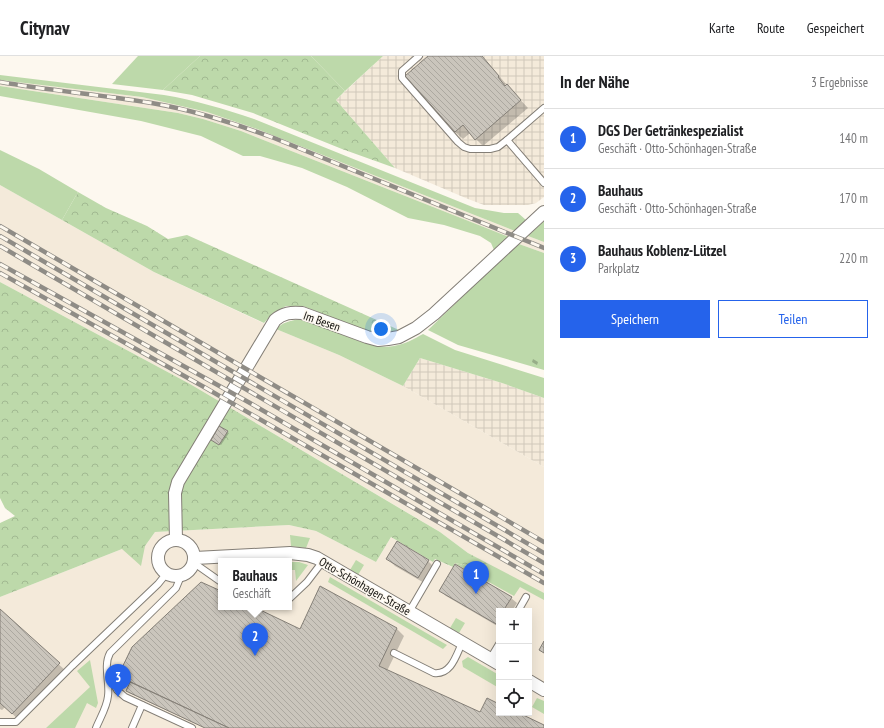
<!DOCTYPE html>
<html lang="de">
<meta charset="utf-8">
<style>
body{margin:0;font-family:"PT Sans Narrow",sans-serif;background:#f2f2f2;color:#202124}
.controls{position:absolute;right:12px;bottom:12px;display:grid;overflow:hidden;border-radius:0px;box-shadow:0 4px 16px #0002}
.controls button{width:36px;height:36px;display:grid;place-items:center;padding:0;border:0;border-bottom:1px solid #e0e0e0;background:#fff;color:#202124;font:20px sans-serif}
.you{position:absolute;left:381px;top:273px;width:14px;height:14px;margin:-10px;border:3px solid #fff;border-radius:50%;background:#1a73e8;box-shadow:0 0 0 6px #1a73e833}
.badge{display:grid;place-items:center;width:26px;height:26px;border-radius:50%;background:#2563eb;color:#fff;font-size:13px;font-weight:700}
.pin{position:absolute;translate:-50% -33px;filter:drop-shadow(0 1px 2px #0008)}
.pin::after{content:'';position:absolute;top:21px;width:14px;height:12px;background:inherit;clip-path:polygon(0 0,100% 0,50% 100%)}
.popup{position:absolute;left:218px;top:502px;width:74px;height:52px;box-sizing:border-box;display:grid;place-content:center;border-radius:0px;background:#fff;filter:drop-shadow(0 1px 3px #0005);font-size:13px;white-space:nowrap;color:#757577}
.popup b{font-size:15px;color:#202124}
.popup::after{content:'';position:absolute;left:50%;top:100%;margin-left:-8px;border:8px solid transparent;border-top-color:#fff}
.list{margin:0;padding:0;list-style:none}
h2{display:flex;justify-content:space-between;align-items:center;height:52px;margin:0;padding:0 16px;font-size:17px}
h2 small{font-size:13px;font-weight:400;color:#757577}
.list li{display:grid;grid-template-columns:26px 1fr auto;gap:12px;align-items:center;box-sizing:border-box;height:60px;padding:0 16px;border-top:1px solid #e0e0e0}
.list b{display:block;font-size:15px;white-space:nowrap}
.list p{margin:0;font-size:13px;white-space:nowrap;color:#757577}
.list em{font-size:13px;font-style:normal;color:#757577}
.actions{display:flex;gap:8px;padding:12px 16px}
.actions a{flex:1;padding:9px 0;border:1px solid #2563eb;border-radius:0px;text-align:center;font-size:14px;color:#2563eb}
.actions .main{background:#2563eb;color:#fff}
.icon{flex:none;width:22px;height:22px;fill:none;stroke:currentColor;stroke-width:2;stroke-linecap:round;stroke-linejoin:round}
.map{position:relative;flex:none;width:544px;height:672px;overflow:hidden}
header{display:flex;align-items:center;gap:24px;box-sizing:border-box;height:56px;padding:0 20px;background:#fff;border-bottom:1px solid #e0e0e0}
header strong{font-size:19px}
nav{display:flex;gap:22px;margin-inline-start:auto;font-size:14px}
main{display:flex}
aside{flex:1;background:#fff}
.map>svg:first-child{display:block}
</style>
<header>
<strong>Citynav</strong>
<nav><a>Karte</a><a>Route</a><a>Gespeichert</a></nav>
</header>
<main>
<div class="map">
<svg width="544" height="672" viewBox="0 0 544 672">
<defs>
<pattern id="industrial-grid" width="8" height="8" patternUnits="userSpaceOnUse"><rect width="8" height="8" fill="#f4eada"/><path d="M0 4h8M4 0v8" fill="none" stroke="#d0c8ba"/></pattern>
<pattern id="forest-crowns" width="20" height="18" patternUnits="userSpaceOnUse"><rect width="20" height="18" fill="#bdd9aa"/><path d="M2 6a3 3 0 1 1 6 0M12 15a3 3 0 1 1 6 0" fill="none" stroke="#a1b991"/></pattern>
<pattern id="building-back-hatch" width="6" height="6" patternUnits="userSpaceOnUse"><rect width="6" height="6" fill="#cac5bc"/><path d="M-1 5l2 2M0 0l6 6M5-1l2 2" fill="none" stroke="#aca8a0"/></pattern>
</defs>
<rect width="100%" height="100%" fill="#fdf8ef"/>
<g fill="#f4eada" fill-rule="evenodd">
<polygon points="0,24 142,41 207,56 257,73 515,175 509,181 241,75 203,63 178,57 0,30"/>
<path d="M0,129l154,87 122,57 63,26 64,31 141,81v261h-544v-131l122,-48 23,-3 10,-14 134,-7 27,6 60,31 15,-25 42,25 2,-3 17,8 2,-4 33,1 -19,-11 -28,-21 -250,-148 -190,-102zM221,505h68v46h-68zM499,555h30v102h-30z"/>
<polygon points="528,180 544,186 544,197 519,188"/>
</g>
<g fill="url(#industrial-grid)">
<polygon points="383,0 544,0 544,141 536,147 528,149 484,149 468,143 395,112 336,44"/>
<polygon points="420,302 502,327 544,342 544,411 403,330"/>
</g>
<g fill="#bdd9aa">
<polygon points="138,0 200,0 163,34 112,28"/>
<polygon points="311,0 383,0 345,35"/>
<path d="M0,19l164,20c31,5 60,14 90,24l221,89 29,5h14l8,7 -11,11 -258,-102 -50,-17 -65,-15 -142,-17z"/>
<polygon points="0,30 178,57 203,63 241,75 509,181 494,194 491,187 480,180 444,169 408,162 347,131 302,112 260,100 243,100 201,80 141,65 0,40"/>
<polygon points="0,94 39,113 78,136 62,164 0,129"/>
<polygon points="544,165 544,186 528,180"/>
<polygon points="519,188 544,197 544,314 458,289 428,274 490,214"/>
<path d="M299,263c5,1 11,2 16,4 22,7 55,28 79,23 11,-2 20,-7 29,-12l32,16 89,28v20l-42,-15 -82,-25 -17,28 -64,-31 -63,-26c7,-7 14,-8 23,-10z"/>
<polygon points="290,479 310,482 306,492 291,490"/>
<polygon points="356,504 364,509 358,519 350,514"/>
<polygon points="289,506 299,506 308,509 296,525 295,514 289,514"/>
<polygon points="454,507 484,513 487,507 544,537 544,544 520,531 514,540"/>
<polygon points="330,521 447,589 443,593 328,526"/>
<polygon points="456,562 465,567 459,577 450,572"/>
<polygon points="468,601 499,619 499,632 463,611 462,605"/>
<polygon points="90,604 98,647 96,652 87,647 75,672 46,672 90,631 77,615"/>
<polygon points="537,642 544,645 544,658 532,651"/>
</g>
<g fill="url(#forest-crowns)">
<polygon points="200,0 311,0 345,35 336,44 395,112 342,93 253,57 192,39 163,34"/>
<polygon points="78,136 106,152 147,170 168,183 187,179 399,274 385,277 371,277 303,250 286,250 273,257 264,267 154,216 62,164"/>
<polygon points="0,226 190,328 406,456 440,476 468,497 487,507 484,513 455,507 453,511 435,503 433,506 391,481 376,506 316,475 289,469 155,476 145,490 141,510 122,493 0,541 0,467 15,460 5,452 0,442"/>
</g>
<g fill="#0003">
<polygon points="430,0 482,0 506,28 504,29 514,37 528,52 483,90 470,77 463,83 455,76"/>
<polygon points="533,303 538,306 537,309 532,306"/>
<polygon points="227,376 229,377 221,389 214,385"/>
<polygon points="388,503 428,505 435,512 426,528 395,510"/>
<polygon points="321,531 397,573 404,580 387,615 481,658 499,649 499,657 517,657 544,670 544,672 205,672 129,637 127,635 130,629 119,620 221,536 221,551 252,551 301,574"/>
<polygon points="441,535 511,542 517,547 512,555 499,555 499,571 446,540"/>
<polygon points="0,555 66,615 20,665 5,651 2,654 0,653"/>
</g>
<g fill="url(#building-back-hatch)" stroke="#847f77">
<polygon points="428,0 482,0 499,20 498,21 505,30 507,28 521,44 475,84 463,69 455,76 405,20"/>
<polygon points="219,370 228,375 219,389 211,384"/>
<polygon points="397,485 429,504 418,522 386,503"/>
<polygon points="455,508 512,541 503,555 499,555 499,563 496,568 439,535"/>
<polygon points="201,526 221,535 221,551 254,551 300,573 320,530 397,572 379,610 480,656 487,642 499,648 499,657 519,657 544,669 544,672 229,672 118,620 132,591"/>
<polygon points="0,553 60,607 12,658 0,647"/>
<polygon points="544,585 544,597 539,594"/>
<polygon points="130,626 229,672 205,672 126,635"/>
</g>
<g fill="none" stroke-linecap="round" stroke-linejoin="round">
<g stroke="#837e76" stroke-width="8">
<g id="service">
<polyline points="419,0 402,15 402,22 458,86 464,91 470,93 490,93 498,91 507,84 544,127"/>
<polyline points="507,84 544,52"/>
<polyline points="194,507 221,526"/>
<polyline points="289,543 307,526 323,505"/>
<polyline points="518,555 526,541"/>
<polyline points="409,556 437,508"/>
<path d="M394,597l40,20c17,2 22,-17 28,-30"/>
<polyline points="490,603 499,588"/>
<polyline points="110,620 117,634 125,641 192,672"/>
<polyline points="0,666 16,666 72,610 158,528 167,517"/>
<path d="M96,672c4,-10 11,-21 12,-32 2,-14 -5,-30 2,-43l66,-65 5,-12"/>
<polyline points="132,672 142,649"/>
</g>
</g>
<g stroke="#837e76" stroke-width="14">
<g id="minor">
<circle cx="176" cy="502" r="18"/>
<path d="M176,484l-1,-47 3,-11 97,-162c8,-7 16,-8 27,-7l65,24 11,3 10,-1 11,-2 17,-9 18,-14 110,-102"/>
<polyline points="195,502 290,497 308,499 317,502 499,608"/>
<polyline points="529,625 544,634"/>
</g>
</g>
<use href="#service" stroke="#fff" stroke-width="6"/>
<use href="#minor" stroke="#fff" stroke-width="12"/>
<g stroke="#8f8c86" stroke-width="4.5">
<g id="rail">
<path d="M0,26c52,9 105,13 157,22 40,7 79,20 117,34l270,110"/>
<polyline points="0,170 544,486"/>
<polyline points="0,180 544,497"/>
<polyline points="0,190 544,507"/>
<polyline points="0,208 250,347 544,518"/>
<polyline points="0,217 204,331 544,527"/>
</g>
</g>
<use href="#rail" stroke="#fdf8ef" stroke-width="3" stroke-dasharray="9" stroke-linecap="butt"/>
</g>
<g text-anchor="middle" dominant-baseline="central" stroke-width="3" stroke-linejoin="round" paint-order="stroke">
<g font-size="12" fill="#0f0e0b" stroke="#fdf8ef">
<text transform="translate(322 265) rotate(19)">Im Besen</text>
<text transform="translate(365 530) rotate(30)">Otto-Schönhagen-Straße</text>
</g>
</g>
</svg>
<div class="controls">
<button>+</button>
<button>−</button>
<button><svg class="icon" aria-label="locate" viewBox="0 0 24 24"><circle cx="12" cy="12" r="6"/><path d="M12 2v4M12 18v4M2 12h4M18 12h4"/></svg></button>
</div>
<div class="you"></div>
<div class="pin badge" style="left:476px;top:538px">1</div>
<div class="pin badge" style="left:255px;top:600px">2</div>
<div class="popup"><b>Bauhaus</b>Geschäft</div>
<div class="pin badge" style="left:118px;top:641px">3</div>
</div>
<aside>
<h2>In der Nähe<small>3 Ergebnisse</small></h2>
<ul class="list">
<li><span class="badge">1</span><div><b>DGS Der Getränkespezialist</b><p>Geschäft · Otto-Schönhagen-Straße</p></div><em>140 m</em></li>
<li><span class="badge">2</span><div><b>Bauhaus</b><p>Geschäft · Otto-Schönhagen-Straße</p></div><em>170 m</em></li>
<li><span class="badge">3</span><div><b>Bauhaus Koblenz-Lützel</b><p>Parkplatz</p></div><em>220 m</em></li>
</ul>
<div class="actions"><a class="main">Speichern</a><a>Teilen</a></div>
</aside>
</main>
